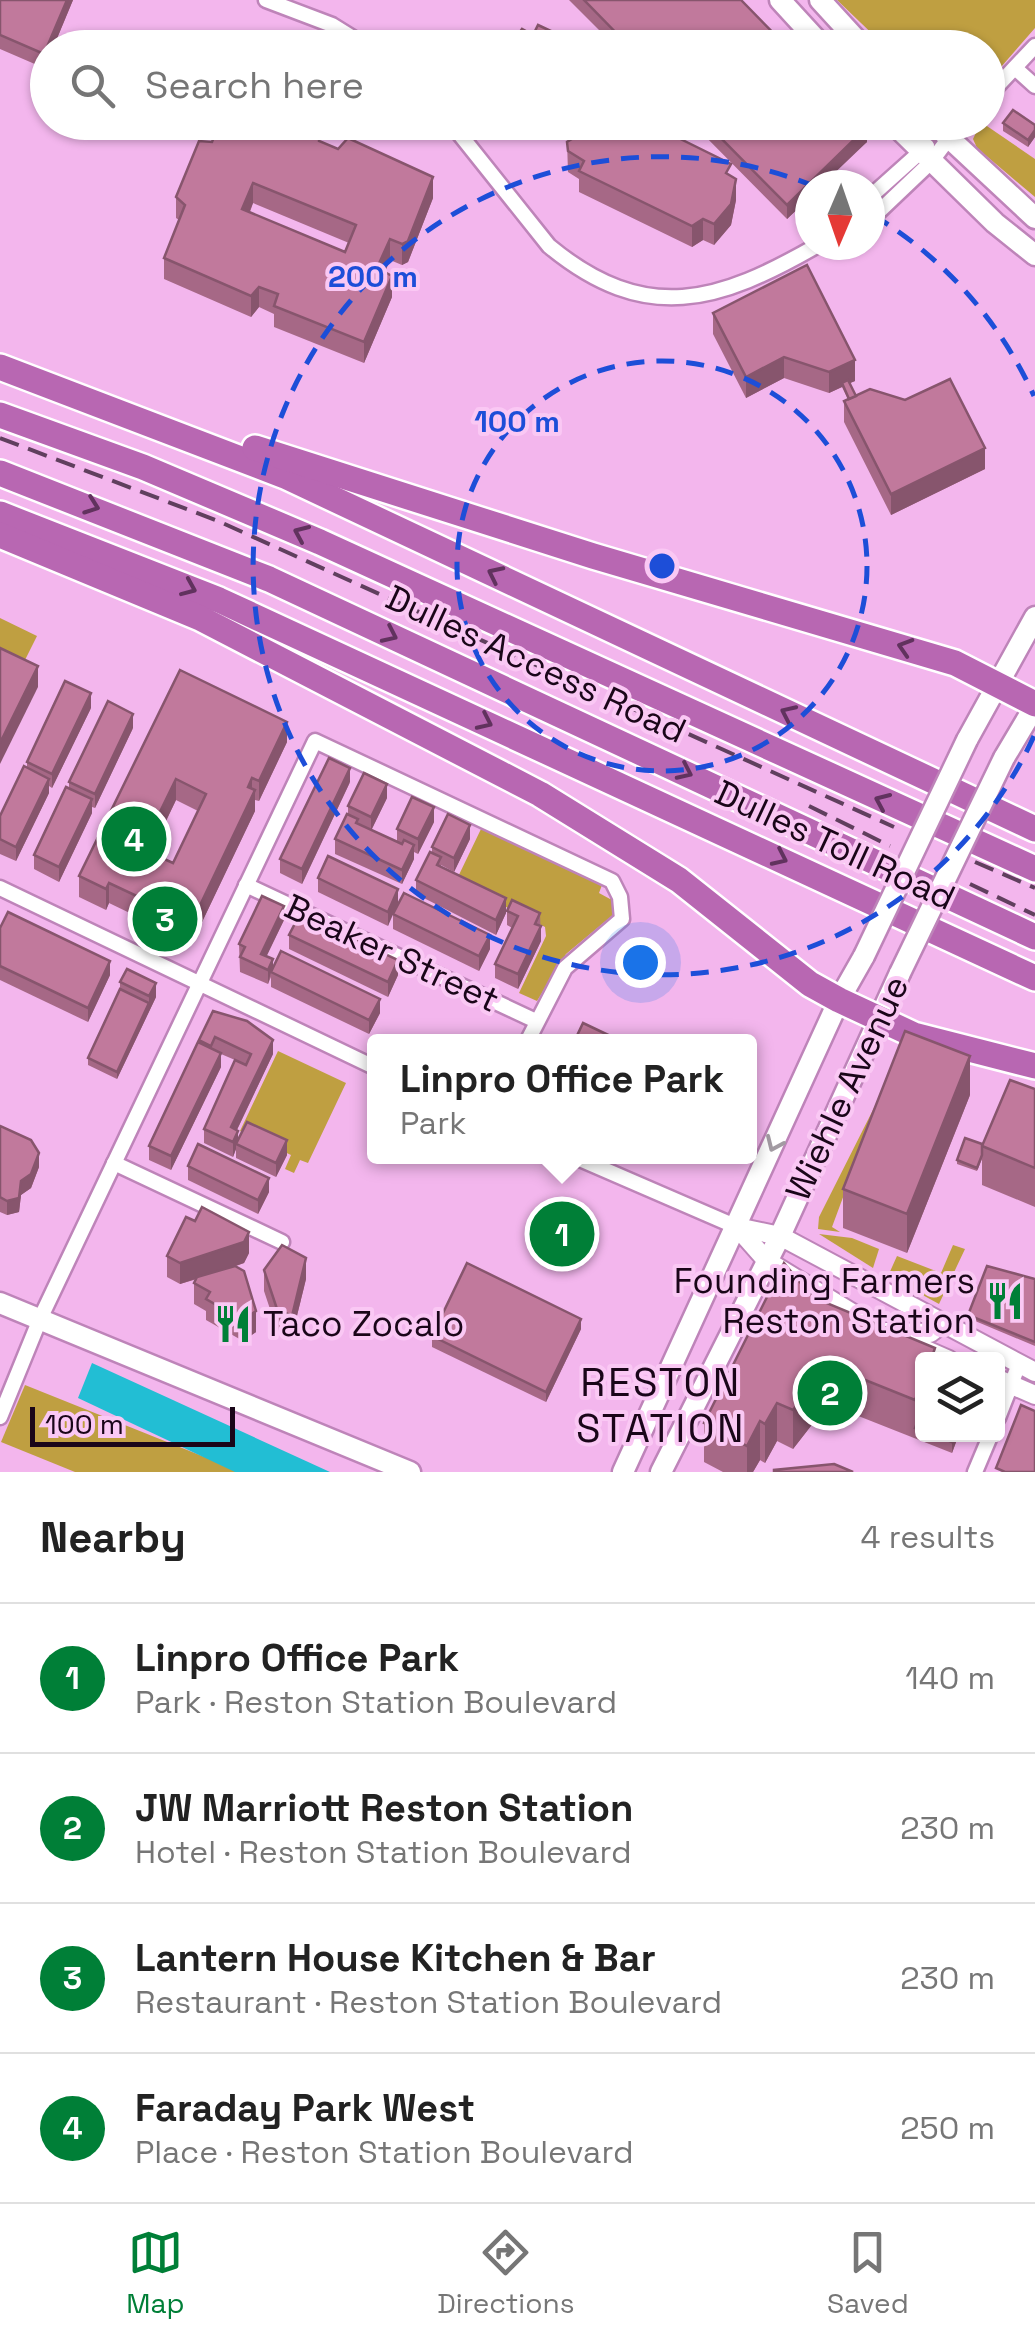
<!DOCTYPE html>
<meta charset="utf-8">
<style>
body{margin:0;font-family:"Space Grotesk",sans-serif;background:#f6f6f6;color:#222}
.controls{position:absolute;right:30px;bottom:30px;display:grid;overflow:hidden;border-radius:10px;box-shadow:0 2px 8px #0004}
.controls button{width:90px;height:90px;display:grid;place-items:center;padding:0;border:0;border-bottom:2px solid #e0e0e0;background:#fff;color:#222;font:50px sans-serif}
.compass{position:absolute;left:795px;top:170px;width:90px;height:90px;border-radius:50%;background:#fff;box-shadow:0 2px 8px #0004;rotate:182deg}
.scale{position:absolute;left:30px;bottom:25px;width:205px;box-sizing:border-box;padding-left:10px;border:5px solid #1a0619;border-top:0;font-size:28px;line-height:35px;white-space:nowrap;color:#1a0619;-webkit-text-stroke:8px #fac8f4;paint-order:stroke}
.you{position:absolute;left:640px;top:962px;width:35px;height:35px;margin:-25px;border:8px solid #fff;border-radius:50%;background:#1a73e8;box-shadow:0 0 0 15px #1a73e833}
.badge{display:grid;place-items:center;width:65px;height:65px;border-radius:50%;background:#007f37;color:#fff;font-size:32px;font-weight:700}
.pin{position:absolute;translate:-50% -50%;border:5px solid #fff;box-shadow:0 2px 10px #0006}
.popup{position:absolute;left:367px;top:1034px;width:390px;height:130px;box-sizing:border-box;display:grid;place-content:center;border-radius:10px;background:#fff;filter:drop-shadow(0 2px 8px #0005);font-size:32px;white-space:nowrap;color:#767676}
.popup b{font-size:38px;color:#222}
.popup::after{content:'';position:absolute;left:50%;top:100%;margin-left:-20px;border:20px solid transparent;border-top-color:#fff}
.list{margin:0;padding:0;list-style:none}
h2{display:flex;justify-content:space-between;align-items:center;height:130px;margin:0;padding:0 40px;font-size:42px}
h2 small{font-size:32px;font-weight:400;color:#767676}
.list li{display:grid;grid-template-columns:65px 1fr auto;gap:30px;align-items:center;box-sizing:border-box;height:150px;padding:0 40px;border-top:2px solid #e0e0e0}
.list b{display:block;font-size:38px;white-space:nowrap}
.list p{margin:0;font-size:32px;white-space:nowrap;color:#767676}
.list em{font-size:32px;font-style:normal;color:#767676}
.icon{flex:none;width:55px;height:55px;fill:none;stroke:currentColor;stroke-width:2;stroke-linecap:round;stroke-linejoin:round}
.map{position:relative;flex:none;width:1035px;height:1472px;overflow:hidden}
.search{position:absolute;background:#fff;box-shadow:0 2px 8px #0004;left:30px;right:30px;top:30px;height:110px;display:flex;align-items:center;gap:25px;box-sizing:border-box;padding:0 35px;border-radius:55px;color:#767676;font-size:38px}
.sheet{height:730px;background:#fff}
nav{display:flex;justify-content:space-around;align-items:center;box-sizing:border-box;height:140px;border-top:2px solid #e0e0e0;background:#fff;font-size:28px;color:#767676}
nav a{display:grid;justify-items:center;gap:5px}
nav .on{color:#007f37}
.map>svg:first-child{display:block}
</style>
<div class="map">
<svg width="1035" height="1472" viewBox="0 0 1035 1472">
<rect width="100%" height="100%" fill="#f3b6ed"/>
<g fill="#bf9f41">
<polygon points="837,0 1035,0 1035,28 988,82 988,48 886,47"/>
<polygon points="981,122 1035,159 1035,197 977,148 973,139"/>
<polygon points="0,618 37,636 23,664 0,653"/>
<polygon points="481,829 602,885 599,893 610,899 613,895 613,915 566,954 537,1001 519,993 546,936 545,927 456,881"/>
<polygon points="278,1051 346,1083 308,1163 300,1160 294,1173 285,1169 291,1155 240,1131"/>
<polygon points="882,1092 832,1227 840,1232 818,1229 819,1217"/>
<polygon points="819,1234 852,1238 879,1249 873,1268"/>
<polygon points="953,1245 965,1249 939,1304 888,1276 897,1256 941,1273"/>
<polygon points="25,1385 242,1472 75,1472 1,1442"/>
</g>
<polygon fill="#22bed4" points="92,1363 330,1472 235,1472 78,1398"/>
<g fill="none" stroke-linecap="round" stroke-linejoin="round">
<g stroke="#be84b9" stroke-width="19">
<g id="minor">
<polyline points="266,0 332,25 369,48"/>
<polyline points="1015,68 1035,86"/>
<polyline points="988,96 1035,46"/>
<path d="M450,122l99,124c97,80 170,56 269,-1"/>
<polyline points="870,197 927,146"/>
<polyline points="870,220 931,162 961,122"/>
<polyline points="246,885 536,1021"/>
<polyline points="0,888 374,1067"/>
<polyline points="573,1156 737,1227"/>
<polyline points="114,1163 282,1242"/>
<polyline points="0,1417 40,1319 315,741 612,881 620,897 622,919 565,968 527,1042"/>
<polyline points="998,1418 1019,1364"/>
<polyline points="975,1472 991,1434"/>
</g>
</g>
<g stroke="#be84b9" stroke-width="22">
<g id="tertiary">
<polyline points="737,1227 780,1236 1035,1372"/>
<polyline points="737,1227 767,1261 875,1327"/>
<polyline points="886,1332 930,1333 942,1324"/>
<polyline points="917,1346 949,1360"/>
<polyline points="998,1379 1035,1395"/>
</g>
</g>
<g stroke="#be84b9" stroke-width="25">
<g id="secondary">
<polyline points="780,0 824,48"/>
<polyline points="820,0 864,48"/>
<polyline points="892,122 995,223 1035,255"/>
<polyline points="932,122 1035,218"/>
<polyline points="967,740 1035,617"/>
<polyline points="1004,758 1035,706"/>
<polyline points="0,1303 410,1472"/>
<polyline points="623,1472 839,1000 864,956"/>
<polyline points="661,1472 780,1236 900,973"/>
</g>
</g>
<g stroke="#fff" stroke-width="30">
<g id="motorway">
<polyline points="0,367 285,476 1035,829"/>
<polyline points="0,415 143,467 320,542 1035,869"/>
<polyline points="255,448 593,556 955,663 1035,704"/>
<polyline points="0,473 269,579 1035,937"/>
<polyline points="0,514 219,600 1035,978"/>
<polyline points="0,535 200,618 540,794 679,880 810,984 839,1000 914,1035 1035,1066"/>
</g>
</g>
<use href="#minor" stroke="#fff" stroke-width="14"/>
<use href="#tertiary" stroke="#fff" stroke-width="18"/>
<use href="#secondary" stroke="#fff" stroke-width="20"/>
<use href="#motorway" stroke="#b867b2" stroke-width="25"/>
<g stroke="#603f5e" stroke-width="4" stroke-dasharray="20 10" stroke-linecap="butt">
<polyline points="0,438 218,521 894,827"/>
<polyline points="809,806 890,846"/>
<polyline points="975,862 1035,888"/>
<polyline points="970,884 1035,915"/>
</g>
<g stroke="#be84b9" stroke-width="25" stroke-linecap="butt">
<g id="secondary-bridge">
<polyline points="864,956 967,740"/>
<polyline points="900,973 1004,758"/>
</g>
</g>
<use href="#secondary-bridge" stroke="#fff" stroke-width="20"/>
</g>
<g fill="#a66886" fill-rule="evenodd">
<polygon points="0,0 73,0 53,48 48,48 44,68 0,49"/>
<polygon points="569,0 741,0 788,48 617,48"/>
<polygon points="539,122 652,122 651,125 731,176 736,200 731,225 714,245 703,240 692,247 579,192 579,179 568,172 567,142 572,139"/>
<polygon points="663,122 862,122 867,142 810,185 810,197 787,219 694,125 683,138 674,125"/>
<polygon points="1003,123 1035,125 1035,137 1028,147 1003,131"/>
<path d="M320,141l113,57 -25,64 -6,3 -12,-5 -5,12 7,25 -28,66 -90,-36v-13l-15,-7 -8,10 -87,-38v-21l15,-38 -3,-2v-21zM253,203l96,40 -4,9 -95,-40z"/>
<polygon points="713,313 855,381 850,383 856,396 985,469 891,515 844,422 844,401 848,399 842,387 829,393 784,378 746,398 713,334"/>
<path d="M180,670l107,72 -28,59 -4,-1v11l-63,132 -83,-40 -3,7 -27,-13v-21zM176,800l22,11 -25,52 -22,-10z"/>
<polygon points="91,708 52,788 49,786 49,793 16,861 0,854 0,816 27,768 27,762"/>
<polygon points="133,728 95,808 92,807 92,813 59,882 34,869 34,855 69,788 69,782"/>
<polygon points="350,782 302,884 280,873 280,859"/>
<polygon points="387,798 371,830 397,842 397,829 434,822 418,854 414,852 414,859 402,884 335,854 335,839 348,814 348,806"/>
<polygon points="470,839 454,872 441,865 441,867 506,913 496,935 416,894 416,880 432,853 432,847"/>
<polygon points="318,878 398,889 388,926 318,892"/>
<polygon points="507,911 540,913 541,941 518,989 495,978 495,964 512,928 507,925"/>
<polygon points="393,914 490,949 479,971 393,929"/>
<polygon points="284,920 266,956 273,969 380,1013 369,1034 271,987 271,977 268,984 240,972 239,944"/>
<polygon points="0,928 110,975 88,1022 0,980"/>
<polygon points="289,935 398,975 388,997 289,949"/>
<polygon points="120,982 156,997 117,1079 88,1065 88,1058 120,990"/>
<polygon points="213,1011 273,1054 237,1130 238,1140 287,1155 276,1177 236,1158 236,1149 233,1157 204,1143 204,1129 235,1060 221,1054 221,1067 171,1170 149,1160 149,1146"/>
<polygon points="1035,1089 1035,1207 982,1185 982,1159 977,1171 957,1164 957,1160 982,1144"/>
<polygon points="970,1095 907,1253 843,1228 843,1189"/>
<polygon points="0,1126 39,1167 31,1188 21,1195 19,1212 7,1215 0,1212"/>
<polygon points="188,1166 269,1192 258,1214 188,1180"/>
<polygon points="249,1253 244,1263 236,1266 256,1332 243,1341 206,1320 206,1311 194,1304 194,1283 197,1279 180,1284 167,1277 167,1256"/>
<polygon points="264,1270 306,1279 292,1336 277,1330 264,1291"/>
<polygon points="1035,1279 1035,1346 968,1318 968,1315"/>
<polygon points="809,1293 935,1360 922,1360 922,1434 959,1434 952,1453 828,1404 793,1449 777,1441 765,1463 760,1460 753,1472 723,1472 704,1462 704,1423"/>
<polygon points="581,1329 546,1402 432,1347 432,1336"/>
</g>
<g fill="#87556d">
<polygon points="67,0 73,0 53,48 48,48 48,61 44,68 44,54"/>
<polygon points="867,127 867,142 822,185 810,185 810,197 787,219 787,205"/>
<polygon points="1035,130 1035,137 1028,147 1028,140"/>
<polygon points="433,177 433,198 408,262 402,265 402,244"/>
<polygon points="736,179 736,200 731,225 714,245 714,224"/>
<polygon points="253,183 253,203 242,230 242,209"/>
<polygon points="703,219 703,240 692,247 692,226"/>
<polygon points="390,239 390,260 377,289 377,268"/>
<polygon points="392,276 392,297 364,363 364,342"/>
<polygon points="259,287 259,307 251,317 251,296"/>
<polygon points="784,357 784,378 746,398 746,377"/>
<polygon points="855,360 855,381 843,386 842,383 842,387 829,393 829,372"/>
<polygon points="985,448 985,469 891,515 891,494"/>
<polygon points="38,666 38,687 0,764 0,743"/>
<polygon points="91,693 91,708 52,788 52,774"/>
<polygon points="133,714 133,728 95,808 95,794"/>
<polygon points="287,722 287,742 259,801 259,781"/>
<polygon points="350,768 350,782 302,884 302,869"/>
<polygon points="252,778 252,795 255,790 255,811 192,943 192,922"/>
<polygon points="49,779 49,793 16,861 16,847"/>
<polygon points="176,779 176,800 142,870 142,849"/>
<polygon points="387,784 387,798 371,831 371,817"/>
<polygon points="92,799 92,813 59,882 59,867"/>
<polygon points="434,807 434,822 418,854 418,839"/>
<polygon points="470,825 470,839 454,872 454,858"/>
<polygon points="414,845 414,859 402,884 402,870"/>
<polygon points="109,883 109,903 106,910 106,889"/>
<polygon points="398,889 398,903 388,926 388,912"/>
<polygon points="506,898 506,913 496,935 496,920"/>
<polygon points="284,906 284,920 261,968 261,954"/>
<polygon points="541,926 541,941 518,989 518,974"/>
<polygon points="490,935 490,949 479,971 479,956"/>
<polygon points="273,959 273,973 271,972 268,984 268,970"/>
<polygon points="398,960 398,975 388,997 388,982"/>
<polygon points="110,961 110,975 88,1022 88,1008"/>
<polygon points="156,983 156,997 117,1079 117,1072 149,1003 149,996"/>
<polygon points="380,999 380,1013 369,1034 369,1020"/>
<polygon points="273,1040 273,1054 231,1142 231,1127"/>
<polygon points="221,1053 221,1067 171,1170 171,1156"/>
<polygon points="970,1056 970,1095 907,1253 907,1214"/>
<polygon points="238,1131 238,1145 236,1144 236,1149 233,1157 233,1142"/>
<polygon points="287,1140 287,1155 276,1177 276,1163"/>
<polygon points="39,1153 39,1167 31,1188 21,1195 19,1212 7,1215 7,1201"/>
<polygon points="269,1178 269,1192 258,1214 258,1200"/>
<polygon points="249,1232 249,1253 244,1263 180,1284 180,1263"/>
<polygon points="306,1258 306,1279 292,1336 292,1316"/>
<polygon points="256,1311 256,1332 243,1341 243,1320"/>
<polygon points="581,1319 581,1329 546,1402 546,1392"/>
<polygon points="828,1365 828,1404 793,1449 793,1410"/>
<polygon points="922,1382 922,1420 915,1428 915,1439 915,1400"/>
<polygon points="777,1403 777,1441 765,1463 765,1424"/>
<polygon points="760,1421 760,1460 753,1472 747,1472 747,1446"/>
<polygon points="955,1434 959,1434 952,1453 952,1442"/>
</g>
<g fill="#c1799c" stroke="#87556d" stroke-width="2.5" fill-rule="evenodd">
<polygon points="0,0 67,0 44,54 0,35"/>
<polygon points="584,0 741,0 788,48 631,48"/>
<polygon points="538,25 587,48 509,48 522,29 533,35"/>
<polygon points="1013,110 1035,125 1035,130 1028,140 1003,123"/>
<path d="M220,122h88l12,5 -1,14 19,8 10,-11 85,39 -25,64 -6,3 -12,-5 -13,29 15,8 -28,66 -90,-36 4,-12 -19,-7 -8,9 -87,-38 21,-53 -9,-8 23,-56 13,1zM253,183l103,42 -11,27 -103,-43z"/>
<polygon points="580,122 646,122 731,164 726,173 736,179 731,204 714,224 703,219 692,226 579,171 584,161 568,151 567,142 580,134 584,124"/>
<polygon points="675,122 693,122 694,124 683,135"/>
<polygon points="705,122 862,122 867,127 787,205"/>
<polygon points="807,265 855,360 829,372 784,357 746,377 713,313"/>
<polygon points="950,379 985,448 891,494 844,401 870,389 905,400"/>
<polygon points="848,380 856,396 849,399 842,383"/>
<polygon points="0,648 38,666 0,743"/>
<path d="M180,670l107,52 -28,59 -7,-3 -4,9 7,3 -63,132 -83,-39 -3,6 -27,-13zM176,779l30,15 -33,69 -31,-14z"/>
<polygon points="65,681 91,693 52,774 27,762"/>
<polygon points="108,701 133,714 95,794 69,782"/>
<polygon points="329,758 350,768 302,869 280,859"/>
<polygon points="24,766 49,779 16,847 0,839 0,816"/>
<polygon points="364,773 387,784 371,817 348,806"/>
<polygon points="66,787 92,799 59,867 34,855"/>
<polygon points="412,797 434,807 418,839 397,829"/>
<polygon points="347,814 358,819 356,823 402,844 404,840 414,845 402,870 335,839"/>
<polygon points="448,814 470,825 454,858 432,847"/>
<polygon points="430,852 441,857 437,865 506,898 496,920 416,880"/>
<polygon points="328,856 398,889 388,912 318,878"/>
<polygon points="404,893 490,935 479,956 393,914"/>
<polygon points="262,896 284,906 261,954 273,959 268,970 240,957 245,947 239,944"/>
<polygon points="512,900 540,913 535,924 541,926 518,974 495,964 518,916 507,911"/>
<polygon points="8,912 110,961 88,1008 0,966 0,928"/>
<polygon points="300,914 398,960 388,982 289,935"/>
<polygon points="281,951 380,999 369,1020 271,972"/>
<polygon points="127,969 156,983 149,996 120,982"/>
<polygon points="120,989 149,1003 117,1072 88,1058"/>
<polygon points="213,1011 247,1021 273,1040 231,1127 238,1131 233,1142 204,1129 235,1060 246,1065 251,1054 215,1037 211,1046 199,1040"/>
<polygon points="583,1023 623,1042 574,1042"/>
<polygon points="905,1031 970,1056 907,1214 843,1189"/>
<polygon points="198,1042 221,1053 171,1156 149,1146"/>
<polygon points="1010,1080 1035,1089 1035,1168 982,1146"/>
<polygon points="247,1122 287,1140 276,1163 236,1144"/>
<polygon points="0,1126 31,1140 39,1153 31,1174 21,1181 19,1198 7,1201 0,1197"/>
<polygon points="965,1138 982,1144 982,1155 977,1168 957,1160"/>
<polygon points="198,1144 269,1178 258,1200 188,1166"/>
<polygon points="202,1207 249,1232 244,1242 180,1263 167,1256 186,1217 195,1221"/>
<polygon points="282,1245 306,1258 292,1316 277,1309 264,1270"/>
<polygon points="467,1263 581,1319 546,1392 432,1336"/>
<polygon points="784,1263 809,1293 824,1302 935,1348 931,1360 922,1360 922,1382 915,1400 828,1365 793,1410 777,1403 765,1424 760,1421 747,1446 704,1423"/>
<polygon points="235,1266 244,1271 256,1311 243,1320 206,1299 210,1292 194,1283 197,1277"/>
<polygon points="987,1266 1035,1279 1035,1342 968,1315"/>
<polygon points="1021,1405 1035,1411 1035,1472 1005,1472 996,1468"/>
<polygon points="922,1410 922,1431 915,1428"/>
<polygon points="932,1434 955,1434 952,1442"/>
<polygon points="834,1464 853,1472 774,1472 774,1470"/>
</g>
<defs><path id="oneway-chevron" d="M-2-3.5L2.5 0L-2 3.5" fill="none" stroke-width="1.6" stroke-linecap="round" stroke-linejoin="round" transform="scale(2.5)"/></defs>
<g stroke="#61325e">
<use href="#oneway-chevron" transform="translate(92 506) rotate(20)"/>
<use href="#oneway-chevron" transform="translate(301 533) rotate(-156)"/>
<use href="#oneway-chevron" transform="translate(495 574) rotate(-154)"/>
<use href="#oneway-chevron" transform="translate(189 588) rotate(23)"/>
<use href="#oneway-chevron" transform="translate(390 635) rotate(25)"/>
<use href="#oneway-chevron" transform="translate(905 647) rotate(-163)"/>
<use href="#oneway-chevron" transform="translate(788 713) rotate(-155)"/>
<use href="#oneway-chevron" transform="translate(485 722) rotate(25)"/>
<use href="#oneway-chevron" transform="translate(685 772) rotate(25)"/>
<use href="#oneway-chevron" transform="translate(882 801) rotate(-156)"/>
<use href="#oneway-chevron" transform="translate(780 858) rotate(25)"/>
</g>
<use stroke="#a39ba3" href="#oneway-chevron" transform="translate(774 1144) rotate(114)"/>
<g fill="none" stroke="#1d4ed8" stroke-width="5" stroke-dasharray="18 12">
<circle cx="662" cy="566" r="205"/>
<path d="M1034 736A409 409 0 1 1 809 184M873 215A409 409 0 0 1 1034 396"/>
</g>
<defs>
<g id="restaurant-bare" transform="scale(3)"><path d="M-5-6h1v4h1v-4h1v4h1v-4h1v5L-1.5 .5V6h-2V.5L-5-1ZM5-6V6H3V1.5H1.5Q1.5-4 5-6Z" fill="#007f37" stroke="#fac8f4" stroke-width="2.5" paint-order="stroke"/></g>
</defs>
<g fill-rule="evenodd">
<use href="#restaurant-bare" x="1005" y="1301"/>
<use href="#restaurant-bare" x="233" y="1324"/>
</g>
<g text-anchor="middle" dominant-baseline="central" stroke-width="8" stroke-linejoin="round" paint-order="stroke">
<g font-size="35" fill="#1a0619" stroke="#fac8f4">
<text transform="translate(536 664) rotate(25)">Dulles Access Road</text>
<text transform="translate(835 845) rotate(25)">Dulles Toll Road</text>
<text transform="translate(392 953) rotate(25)">Beaker Street</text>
<text transform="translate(847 1088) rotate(-65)">Wiehle Avenue</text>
</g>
<g font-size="35" fill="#1a0619" stroke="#fac8f4" text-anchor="end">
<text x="975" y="1281">Founding Farmers<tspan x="975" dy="40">Reston Station</tspan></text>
<text x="263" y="1324" text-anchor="start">Taco Zocalo</text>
</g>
<g font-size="40" letter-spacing="2.5" fill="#1a0619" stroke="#fac8f4">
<text x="661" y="1382">RESTON<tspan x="661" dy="46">STATION</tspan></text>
</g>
</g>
<circle cx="662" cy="566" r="15" fill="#1d4ed8" stroke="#fac8f4" stroke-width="5"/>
<g font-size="30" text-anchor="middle" font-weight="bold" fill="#1d4ed8" stroke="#fac8f4" stroke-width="8" stroke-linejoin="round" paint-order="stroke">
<text x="373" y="287">200 m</text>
<text x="517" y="432">100 m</text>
</g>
</svg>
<div class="controls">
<button><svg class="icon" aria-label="layers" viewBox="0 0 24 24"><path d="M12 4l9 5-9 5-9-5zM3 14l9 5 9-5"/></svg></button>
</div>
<svg class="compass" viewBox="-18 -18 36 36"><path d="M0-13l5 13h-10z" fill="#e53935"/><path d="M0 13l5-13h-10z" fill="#767676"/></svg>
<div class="scale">100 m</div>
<div class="you"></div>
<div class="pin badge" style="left:562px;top:1234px">1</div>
<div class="popup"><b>Linpro Office Park</b>Park</div>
<div class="pin badge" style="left:830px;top:1393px">2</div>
<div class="pin badge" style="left:165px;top:919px">3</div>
<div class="pin badge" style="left:134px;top:839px">4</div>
<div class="search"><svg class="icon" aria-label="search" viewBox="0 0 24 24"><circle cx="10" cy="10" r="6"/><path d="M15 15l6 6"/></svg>Search here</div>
</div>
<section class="sheet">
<h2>Nearby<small>4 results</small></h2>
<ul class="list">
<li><span class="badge">1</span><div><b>Linpro Office Park</b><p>Park · Reston Station Boulevard</p></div><em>140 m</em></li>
<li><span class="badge">2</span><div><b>JW Marriott Reston Station</b><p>Hotel · Reston Station Boulevard</p></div><em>230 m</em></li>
<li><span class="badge">3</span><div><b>Lantern House Kitchen &amp; Bar</b><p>Restaurant · Reston Station Boulevard</p></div><em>230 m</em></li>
<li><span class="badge">4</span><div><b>Faraday Park West</b><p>Place · Reston Station Boulevard</p></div><em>250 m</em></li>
</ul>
</section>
<nav>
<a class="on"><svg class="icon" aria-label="map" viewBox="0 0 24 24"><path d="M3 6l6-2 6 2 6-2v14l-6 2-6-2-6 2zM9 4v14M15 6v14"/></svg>Map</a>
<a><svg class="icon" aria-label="directions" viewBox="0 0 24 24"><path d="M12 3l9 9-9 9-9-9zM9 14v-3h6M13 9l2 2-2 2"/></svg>Directions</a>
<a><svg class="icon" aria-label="saved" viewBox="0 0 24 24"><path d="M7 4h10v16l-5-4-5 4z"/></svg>Saved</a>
</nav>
